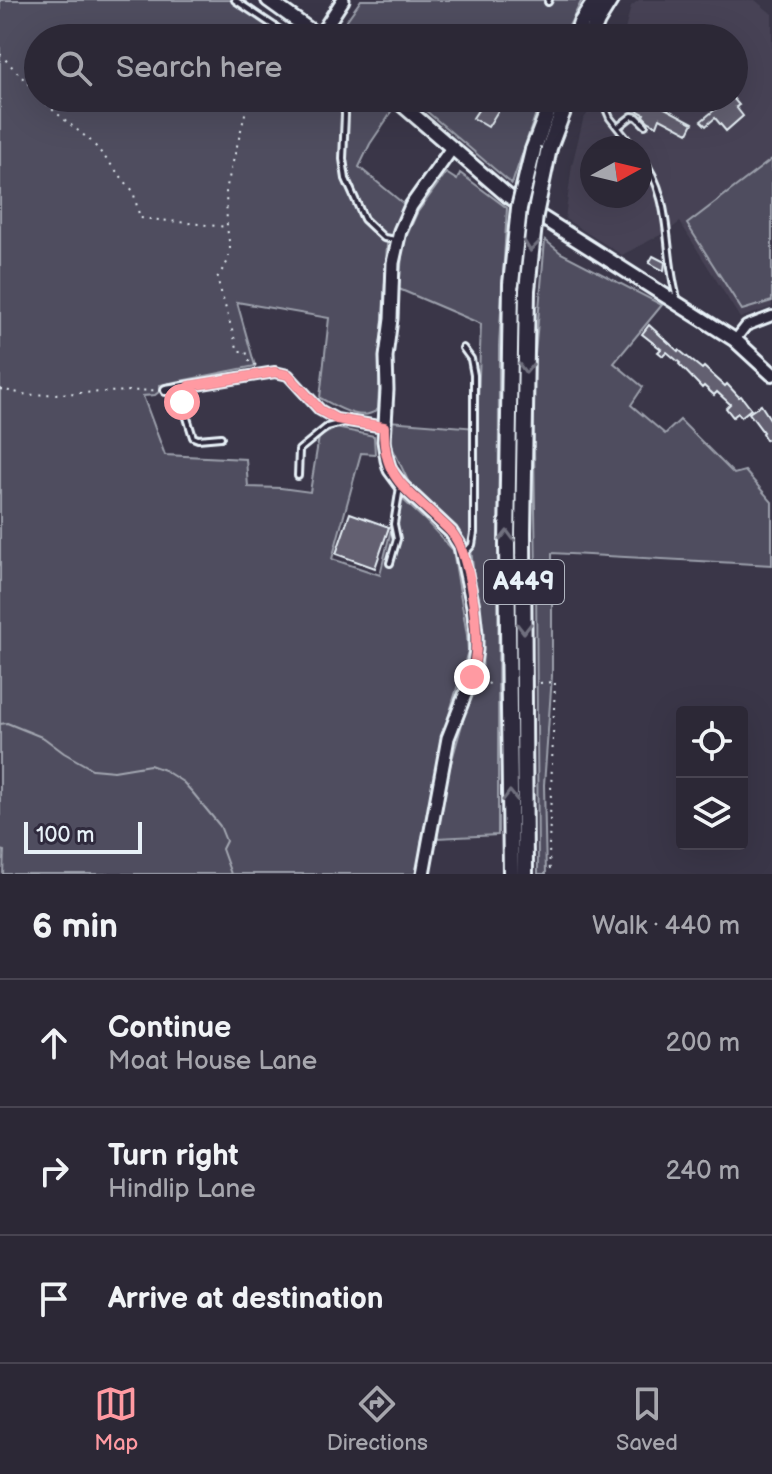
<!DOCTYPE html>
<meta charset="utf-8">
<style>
body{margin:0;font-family:"Balsamiq Sans",sans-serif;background:#383442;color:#f1f3f6}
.controls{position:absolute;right:24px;bottom:24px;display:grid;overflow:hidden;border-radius:8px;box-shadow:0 8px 32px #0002}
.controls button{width:72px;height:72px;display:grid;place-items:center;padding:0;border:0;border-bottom:2px solid #484451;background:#2c2836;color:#f1f3f6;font:40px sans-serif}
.compass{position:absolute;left:580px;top:136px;width:72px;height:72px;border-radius:50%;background:#2c2836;box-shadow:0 8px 32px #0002;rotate:82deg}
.scale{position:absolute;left:24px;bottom:20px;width:118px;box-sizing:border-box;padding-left:8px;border:4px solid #e8f1f8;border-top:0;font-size:22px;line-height:28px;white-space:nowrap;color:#e8f1f8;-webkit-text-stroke:6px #2f2a3d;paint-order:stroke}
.stop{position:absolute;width:24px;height:24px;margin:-18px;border:6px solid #ff9aa2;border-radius:50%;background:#fff}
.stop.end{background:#ff9aa2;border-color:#fff;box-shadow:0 2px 8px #0008}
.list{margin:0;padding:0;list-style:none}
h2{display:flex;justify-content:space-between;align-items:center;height:104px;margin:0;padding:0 32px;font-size:34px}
h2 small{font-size:26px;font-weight:400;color:#a6a6ad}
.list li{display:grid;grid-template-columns:52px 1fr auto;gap:24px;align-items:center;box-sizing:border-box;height:128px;padding:0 32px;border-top:2px solid #484451}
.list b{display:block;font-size:30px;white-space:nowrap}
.list p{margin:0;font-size:26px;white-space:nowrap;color:#a6a6ad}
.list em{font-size:26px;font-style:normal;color:#a6a6ad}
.icon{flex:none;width:44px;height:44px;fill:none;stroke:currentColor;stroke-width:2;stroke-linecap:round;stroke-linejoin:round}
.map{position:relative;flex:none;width:772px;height:874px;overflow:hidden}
.search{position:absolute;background:#2c2836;box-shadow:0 8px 32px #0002;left:24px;right:24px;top:24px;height:88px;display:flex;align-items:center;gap:20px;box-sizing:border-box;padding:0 28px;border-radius:44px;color:#a6a6ad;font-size:30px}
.sheet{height:488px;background:#2c2836}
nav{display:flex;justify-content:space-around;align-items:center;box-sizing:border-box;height:112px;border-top:2px solid #484451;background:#2c2836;font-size:22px;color:#a6a6ad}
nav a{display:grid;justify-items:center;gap:4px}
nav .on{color:#ff9aa2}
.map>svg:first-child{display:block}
</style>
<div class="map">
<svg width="772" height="874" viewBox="0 0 772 874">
<rect width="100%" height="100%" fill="#3a3648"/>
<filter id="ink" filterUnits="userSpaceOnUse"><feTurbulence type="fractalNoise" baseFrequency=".0125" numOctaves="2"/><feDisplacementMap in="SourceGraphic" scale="16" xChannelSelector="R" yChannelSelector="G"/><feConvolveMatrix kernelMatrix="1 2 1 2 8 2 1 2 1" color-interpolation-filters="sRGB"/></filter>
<g filter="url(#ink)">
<path fill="#464354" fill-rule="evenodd" d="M639,0h116l17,14v293l-32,11 -60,-96 -12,9 -46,24 -57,-36 7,-54 11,-45 15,-22h136v-60h-111l8,-32zM592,148h48v48h-48z"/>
<g fill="#504e5f" stroke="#9ca0ac" stroke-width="2">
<path d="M0,0h243l54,38h-259v60h335l18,15 -21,31 -11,23 46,38 -18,39 -9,165c-16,15 -42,-3 -58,-11l9,-80 -92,-16 18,64 -95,19v6l-5,4 -12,1 22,59 81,4 2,28 33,1 29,4 9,-55 17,-9 38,8 1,18 -14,-1 -29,106 48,16 19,-79 27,25 27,29 14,85 1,16 -25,84 -6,45 -16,62 -1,32h-417l1,-23 -4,-1z"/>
<polygon points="361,0 582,0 563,38 342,38 337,34"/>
<polygon points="411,98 541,98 512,184"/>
<polygon points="772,159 772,301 742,310 687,224"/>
<polygon points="446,173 457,180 460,173 507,208 499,346 498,835 437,838 448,774 473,685 483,679 482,652 471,549 447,518 410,485 393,449 389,421 477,428 481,324 399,289 403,244 417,213"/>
<polygon points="545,240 561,253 662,305 614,363 643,387 631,405 665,434 680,420 734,474 745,471 772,502 772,565 552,553 552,676 544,785 546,874 538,874 536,578 533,378"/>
</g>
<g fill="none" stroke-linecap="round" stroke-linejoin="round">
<polyline stroke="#a2a6b1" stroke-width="2" points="0,724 7,723 44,738 64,753 92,769 114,771 150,765 164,770 183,782 193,793 220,826 226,841 222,849 231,874"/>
</g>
<g fill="#636171" stroke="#e8f1f8" stroke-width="2">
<polygon points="486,98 506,98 488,127 473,118"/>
<polygon points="629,98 646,98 693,123 688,133 660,118 657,126 648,121 643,116 644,114 625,104"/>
<polygon points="729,98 733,98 739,105 736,107 743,116 726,131 715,118 706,126 701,121"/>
<polygon points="653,256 665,262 664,271 649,263"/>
<polygon points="649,325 678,351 679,350 702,369 704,367 725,386 727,384 739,397 741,396 751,409 741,417 738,413 733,417 726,408 730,404 717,392 714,395 704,386 702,388 679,364 680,363 667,352 663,356 658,352 661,349 642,334"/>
<polygon points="761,405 772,422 772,436 766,440 762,433 763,432 749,413"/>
<polygon points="350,513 389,527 375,568 336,554"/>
</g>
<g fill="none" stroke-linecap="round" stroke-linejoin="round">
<g stroke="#e8f1f8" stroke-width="10">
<g id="lane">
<polyline points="235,0 292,38"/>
<polyline points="548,2 549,0"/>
<polyline points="344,98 345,115 343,159 346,179 364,219 384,238 396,240"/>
<polyline points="607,111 610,118 634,148"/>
<polyline points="618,127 632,116 637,117 645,125"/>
<path d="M640,155c34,43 23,95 37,143"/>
<polyline points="463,348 471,359 474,375 474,533 472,545 465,553"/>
<polyline points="187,388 181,398 193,437 198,439 221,437"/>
<polyline points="298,476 299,450 327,427 342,423"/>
<polyline points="390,563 397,539 394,524 400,487"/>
</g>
</g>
<g stroke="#e8f1f8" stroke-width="14">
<g id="street">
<polyline points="735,340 746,326 772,316"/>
<polyline points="166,390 275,372 288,375 320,410 336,419 384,427"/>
</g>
</g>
<g stroke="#e8f1f8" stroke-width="17">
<g id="secondary">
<polyline points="319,37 343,0"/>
<polyline points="423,874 448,738 472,677 476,650 476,633 473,606 460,546 451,532 401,485 390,470 387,460 384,441 387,390 386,357 391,319 393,263 400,231 411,206 452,148"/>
</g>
</g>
<g stroke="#e8f1f8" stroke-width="18">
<g id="primary">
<polyline points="268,0 321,38"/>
<polyline points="394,98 508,196 735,340 772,374"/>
</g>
</g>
<g stroke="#e8f1f8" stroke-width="20">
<g id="highway">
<polyline points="576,38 581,23 596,0"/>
<polyline points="590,38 597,21 610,0"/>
<polyline points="549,148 568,98"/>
<polyline points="533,150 553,98"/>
<polyline points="511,874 507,545 511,284"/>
<polyline points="525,874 523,532 527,290"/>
</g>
</g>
<g stroke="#e8f1f8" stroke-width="2" stroke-dasharray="2 6" stroke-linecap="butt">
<polyline points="262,38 263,27"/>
<polyline points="0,54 38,94"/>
<polyline points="41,98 54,111 92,142 133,191 140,218 227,227"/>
<polyline points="249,98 226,190 227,227 230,248 228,261 217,278 238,351 246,351 249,361 254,362 256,366"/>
<polyline points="0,389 28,395 157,390"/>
<polyline points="481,679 494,687"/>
<polyline points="540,683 555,682 549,846 550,874"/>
</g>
<use href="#lane" stroke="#2f2a3d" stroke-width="4"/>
<use href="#street" stroke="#2f2a3d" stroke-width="8"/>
<use href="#secondary" stroke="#2f2a3d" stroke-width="11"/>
<use href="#primary" stroke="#2f2a3d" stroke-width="12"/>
<use href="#highway" stroke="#2f2a3d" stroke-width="14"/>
<g stroke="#e8f1f8" stroke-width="20" stroke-linecap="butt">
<g id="highway-bridge">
<polyline points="511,284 519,208 533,150"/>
<polyline points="527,290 535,215 549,148"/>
</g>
</g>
<use href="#highway-bridge" stroke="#2f2a3d" stroke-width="14"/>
</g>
<defs><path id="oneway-chevron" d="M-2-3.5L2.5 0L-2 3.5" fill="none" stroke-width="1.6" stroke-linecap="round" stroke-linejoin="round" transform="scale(2)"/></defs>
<g stroke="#70707e">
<use href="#oneway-chevron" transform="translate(531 246) rotate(96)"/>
<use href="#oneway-chevron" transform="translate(526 368) rotate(91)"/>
<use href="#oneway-chevron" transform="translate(507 536) rotate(-89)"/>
<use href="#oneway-chevron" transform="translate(524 628) rotate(90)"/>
<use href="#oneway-chevron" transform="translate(510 796) rotate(-91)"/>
</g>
</g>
<g fill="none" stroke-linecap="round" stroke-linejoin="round" filter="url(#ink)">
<path stroke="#ff9aa2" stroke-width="10" d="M182,402l-1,-7 8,-9 86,-14 13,3 32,35 16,9 48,8c-1,50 21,61 54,92 6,6 13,11 17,18 15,22 22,83 21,110 0,10 -2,20 -4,30"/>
</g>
<g text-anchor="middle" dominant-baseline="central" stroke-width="7" stroke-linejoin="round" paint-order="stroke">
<rect fill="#2f2a3d" stroke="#b0b5c0" stroke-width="2" x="484" y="560" width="80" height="44" rx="6"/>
<g font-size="26" font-weight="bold" fill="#e8f1f8">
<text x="524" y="582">A449</text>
</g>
</g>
</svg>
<div class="controls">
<button><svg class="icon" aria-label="locate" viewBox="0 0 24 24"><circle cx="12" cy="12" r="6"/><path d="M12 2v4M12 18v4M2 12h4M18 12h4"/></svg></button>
<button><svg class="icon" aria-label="layers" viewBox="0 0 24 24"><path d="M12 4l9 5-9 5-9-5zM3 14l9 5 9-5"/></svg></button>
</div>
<svg class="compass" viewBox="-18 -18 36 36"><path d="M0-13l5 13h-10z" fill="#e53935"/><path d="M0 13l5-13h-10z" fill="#a6a6ad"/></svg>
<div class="scale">100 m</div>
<div class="stop" style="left:182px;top:402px"></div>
<div class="stop end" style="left:472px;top:677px"></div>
<div class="search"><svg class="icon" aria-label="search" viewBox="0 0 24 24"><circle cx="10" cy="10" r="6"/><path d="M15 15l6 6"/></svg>Search here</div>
</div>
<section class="sheet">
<h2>6 min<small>Walk · 440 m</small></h2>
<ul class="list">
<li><svg class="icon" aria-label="ahead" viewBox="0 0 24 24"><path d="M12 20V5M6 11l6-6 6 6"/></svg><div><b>Continue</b><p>Moat House Lane</p></div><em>200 m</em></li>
<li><svg class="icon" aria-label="right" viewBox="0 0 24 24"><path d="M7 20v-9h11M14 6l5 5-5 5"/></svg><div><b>Turn right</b><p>Hindlip Lane</p></div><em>240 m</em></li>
<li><svg class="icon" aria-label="arrive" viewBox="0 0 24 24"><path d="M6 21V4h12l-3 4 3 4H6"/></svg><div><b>Arrive at destination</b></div></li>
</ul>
</section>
<nav>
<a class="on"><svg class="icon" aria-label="map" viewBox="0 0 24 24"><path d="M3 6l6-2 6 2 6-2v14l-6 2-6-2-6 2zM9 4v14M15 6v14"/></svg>Map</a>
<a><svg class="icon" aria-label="directions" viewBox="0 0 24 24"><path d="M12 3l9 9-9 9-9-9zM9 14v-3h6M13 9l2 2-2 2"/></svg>Directions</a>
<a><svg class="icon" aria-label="saved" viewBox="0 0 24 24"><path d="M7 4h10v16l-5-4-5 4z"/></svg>Saved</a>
</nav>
